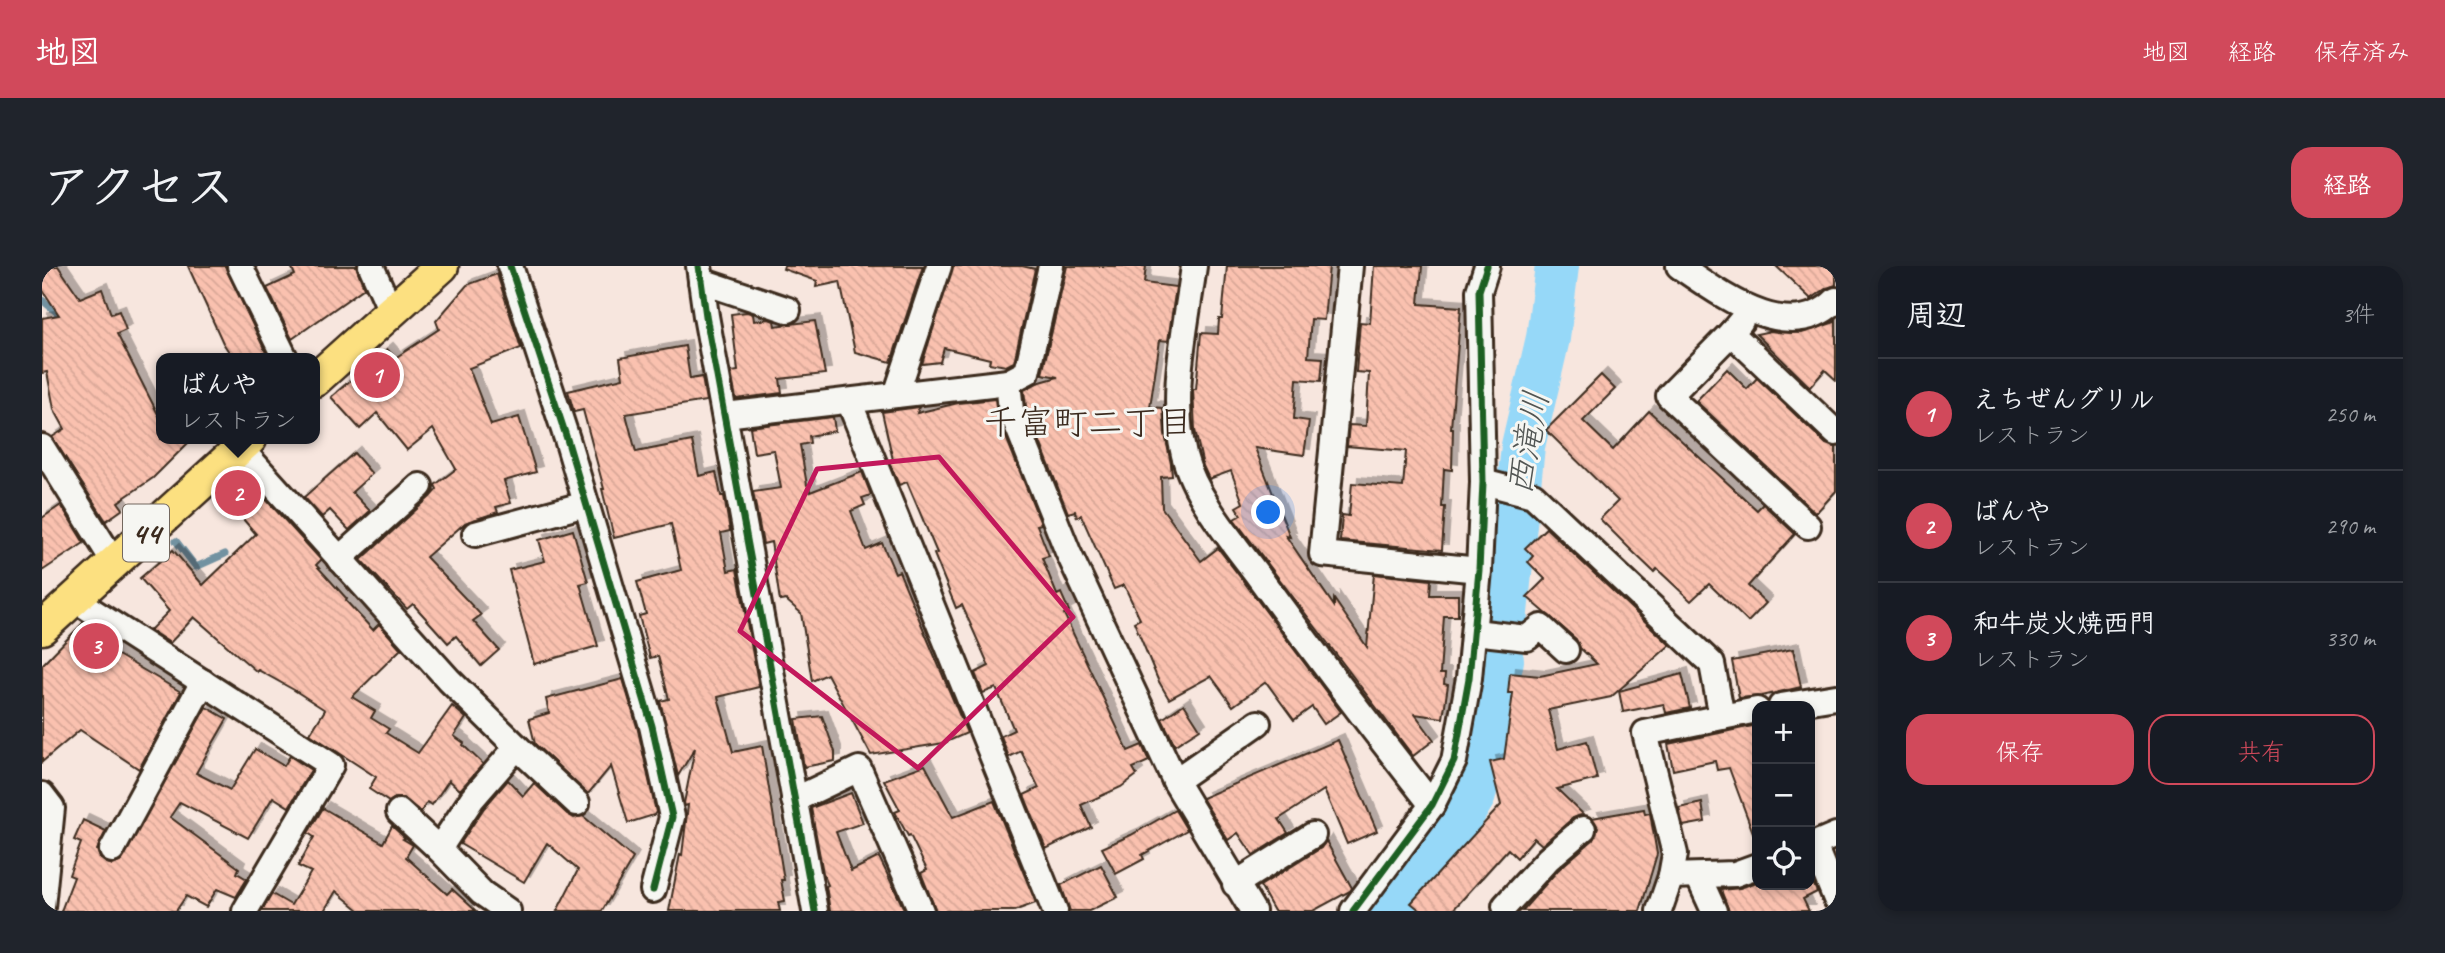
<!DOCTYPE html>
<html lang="ja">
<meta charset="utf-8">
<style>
body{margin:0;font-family:Caveat,"Klee One",sans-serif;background:#20242c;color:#f1f3f6}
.controls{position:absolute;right:21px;bottom:21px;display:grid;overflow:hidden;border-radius:14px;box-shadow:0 4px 10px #0003}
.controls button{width:63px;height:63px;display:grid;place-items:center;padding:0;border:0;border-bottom:2px solid #363941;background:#171b24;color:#f1f3f6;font:35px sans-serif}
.you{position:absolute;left:1227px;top:247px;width:24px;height:24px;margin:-18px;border:5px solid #fff;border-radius:50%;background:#1a73e8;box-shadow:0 0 0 10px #1a73e833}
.badge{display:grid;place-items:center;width:46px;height:46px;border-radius:50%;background:#d1495b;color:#fff;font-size:23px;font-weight:700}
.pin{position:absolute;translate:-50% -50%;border:4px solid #fff;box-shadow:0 2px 7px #0006}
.popup{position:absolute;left:114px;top:87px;width:164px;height:91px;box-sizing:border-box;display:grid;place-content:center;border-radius:14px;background:#171b24;filter:drop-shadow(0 2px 5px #0005);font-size:23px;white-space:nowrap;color:#9ea1a6}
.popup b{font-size:26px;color:#f1f3f6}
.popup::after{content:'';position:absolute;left:50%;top:100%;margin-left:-14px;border:14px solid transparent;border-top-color:#171b24}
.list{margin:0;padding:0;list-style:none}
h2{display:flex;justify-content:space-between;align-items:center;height:91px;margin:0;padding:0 28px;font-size:30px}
h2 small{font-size:23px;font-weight:400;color:#9ea1a6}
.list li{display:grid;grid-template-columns:46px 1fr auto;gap:21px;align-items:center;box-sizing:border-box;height:112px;padding:0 28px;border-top:2px solid #363941}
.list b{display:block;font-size:26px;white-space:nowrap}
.list p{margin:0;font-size:23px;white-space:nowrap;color:#9ea1a6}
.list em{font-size:23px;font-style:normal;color:#9ea1a6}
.actions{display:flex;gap:14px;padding:21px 28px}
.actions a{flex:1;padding:16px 0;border:2px solid #d1495b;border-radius:21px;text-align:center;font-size:24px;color:#d1495b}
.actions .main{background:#d1495b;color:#fff}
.icon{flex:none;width:38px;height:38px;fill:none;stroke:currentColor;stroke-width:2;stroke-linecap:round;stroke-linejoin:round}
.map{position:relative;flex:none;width:1794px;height:645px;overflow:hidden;border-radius:21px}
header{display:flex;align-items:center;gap:42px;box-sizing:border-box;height:98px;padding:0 35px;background:#d1495b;color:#fff}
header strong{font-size:33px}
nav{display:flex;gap:38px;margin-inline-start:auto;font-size:24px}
.intro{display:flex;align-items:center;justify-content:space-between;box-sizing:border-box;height:168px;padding:0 42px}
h1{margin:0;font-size:49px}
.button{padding:18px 32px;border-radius:21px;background:#d1495b;color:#fff;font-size:24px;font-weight:700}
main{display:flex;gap:42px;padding:0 42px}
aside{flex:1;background:#171b24;border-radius:21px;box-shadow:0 4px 10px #0003}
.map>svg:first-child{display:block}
</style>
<header>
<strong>地図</strong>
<nav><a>地図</a><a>経路</a><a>保存済み</a></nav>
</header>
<div class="intro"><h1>アクセス</h1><a class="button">経路</a></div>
<main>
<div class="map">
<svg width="1794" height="645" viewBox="0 0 1794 645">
<defs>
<pattern id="building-back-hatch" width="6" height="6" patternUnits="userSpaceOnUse" patternTransform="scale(1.75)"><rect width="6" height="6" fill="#fac1af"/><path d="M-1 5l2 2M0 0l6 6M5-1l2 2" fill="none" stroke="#d7a696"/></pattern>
<filter id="shadow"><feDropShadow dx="6" dy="-6" stdDeviation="0" flood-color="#0004"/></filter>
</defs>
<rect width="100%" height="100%" fill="#f7e6de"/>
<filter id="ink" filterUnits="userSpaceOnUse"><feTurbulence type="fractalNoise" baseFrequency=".0143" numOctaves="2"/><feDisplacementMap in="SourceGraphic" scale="14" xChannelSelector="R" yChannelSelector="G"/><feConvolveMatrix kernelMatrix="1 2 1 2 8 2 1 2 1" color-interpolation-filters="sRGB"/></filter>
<g filter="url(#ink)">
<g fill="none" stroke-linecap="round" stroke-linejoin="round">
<g stroke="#7292a1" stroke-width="7">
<polyline points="0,34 18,49 21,55"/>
<polyline points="134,275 154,301 183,288"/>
</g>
<g stroke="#96d8f8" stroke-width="44">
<polyline points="1463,356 1481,180 1506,72 1515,0"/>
<polyline points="1344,645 1416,556 1432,529 1460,394"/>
</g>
</g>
<g fill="url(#building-back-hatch)" stroke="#3b2a1e" stroke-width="2" filter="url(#shadow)">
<polygon points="0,0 16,0 38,32 60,23 69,48 77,45 84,64 75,68 119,154 119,173 150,173 111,212 76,236 81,243 64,255 10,171 23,163 12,143 5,106 0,107 0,52 17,49 0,23"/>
<polygon points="146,0 183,0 226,91 191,92 181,77"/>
<polygon points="249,0 314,0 322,22 250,73 225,22 253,9"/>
<polygon points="742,0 881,0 849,96 813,86 798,16 774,21 775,15 741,3"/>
<polygon points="911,0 980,0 993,3 972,96 964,100 947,97 948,93 902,82 898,96 880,98"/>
<polygon points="1025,0 1104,0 1102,17 1134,21 1126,75 1118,74 1108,141 1121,142 1123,168 1129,198 1130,210 1119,211 1120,242 1159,295 1176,282 1205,320 1299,446 1282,458 1270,441 1252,454 1224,416 1191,440 1169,410 1127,433 1116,414 1092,356 1098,353 1082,319 1072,323 1039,249 1035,251 1033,245 1026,247 984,140 982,124 995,117 1016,111 1000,108"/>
<polygon points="1185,0 1287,0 1282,54 1269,53 1266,91 1281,92 1279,115 1255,113 1252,153 1267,155 1262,189 1213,182 1248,271 1244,270 1292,340 1292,333 1325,381 1332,308 1389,314 1388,329 1416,329 1416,350 1402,350 1398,408 1403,408 1402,418 1406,419 1401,452 1373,448 1392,474 1371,490 1192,253 1199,249 1194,241 1201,237 1189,205 1167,213 1161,200 1153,164 1151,123 1154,123 1159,67 1176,68 1177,53 1180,53"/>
<polygon points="1332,0 1380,0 1377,38 1419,41 1409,162 1411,162 1410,204 1402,203 1400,241 1403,241 1400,284 1298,275 1300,249 1307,250 1310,217 1361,221 1364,185 1305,180 1307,159 1324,160 1327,107 1314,106 1318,56 1328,57"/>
<polygon points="1734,0 1794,0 1794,19 1785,22 1769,33"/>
<polygon points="455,8 479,82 427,102 449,159 477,151 494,206 462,215 469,237 454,241 456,246 423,257 384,291 439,349 431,355 457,384 439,400 414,370 406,377 371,338 365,343 319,294 388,231 395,223 393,219 414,203 391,163 365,184 335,147 318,163 289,131 345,83 353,92 397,63 394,55 425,19"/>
<polygon points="705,46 711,48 712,55 727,53 732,55 733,60 773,55 783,108 738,113 740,127 694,133 689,106 696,105 689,48"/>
<polygon points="1794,52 1794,114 1783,104 1768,121 1714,68 1729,65 1760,67 1793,56 1791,54"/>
<polygon points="643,80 648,113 660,111 664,135 584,148 594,186 650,175 657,210 674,206 679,230 682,230 688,265 679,267 686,305 695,303 717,421 676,431 691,486 720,480 742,614 739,614 743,635 736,636 738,645 627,645 638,588 640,589 646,539 643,540 642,537 653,482 636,510 618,435 627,433 616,390 608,392 597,350 604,348 595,316 639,304 629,258 572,272 560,223 562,223 541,144 532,146 526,125 581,112 578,92"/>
<polygon points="1685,103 1705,123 1715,112 1784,178 1794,181 1794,225 1774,247 1654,135"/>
<polygon points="1559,109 1573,123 1541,155 1571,184 1607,145 1715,244 1721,238 1753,268 1706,320 1724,337 1706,356 1667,318 1649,335 1615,303 1612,306 1588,283 1558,253 1576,235 1504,164"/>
<polygon points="953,133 955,149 999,258 995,259 1007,290 1000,292 1015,329 1019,327 1027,345 1022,348 1086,485 1100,479 1107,495 1091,502 1095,509 1079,521 1039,539 1049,561 1004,583 982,529 997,522 979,485 967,491 959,470 972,464 954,422 941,427 933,407 947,400 920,339 914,342 892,288 895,287 865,216 857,219 847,196 851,194 840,146 877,141 875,147 916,137"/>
<polygon points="791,151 793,165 767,170 768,177 758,179 765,219 767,219 768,226 820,206 829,229 820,232 823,239 809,245 824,284 840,277 853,307 857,305 925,467 902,477 829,489 785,408 770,415 759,347 744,334 738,335 729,276 721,278 711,226 739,222 732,184 712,187 708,161"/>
<polygon points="312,187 330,208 310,226 328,245 307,264 288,244 280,251 262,231"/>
<polygon points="210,218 279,294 274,299 305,333 304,335 331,364 337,358 359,383 310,431 333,445 329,452 347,463 344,467 376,487 410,440 424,452 412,470 422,477 421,479 441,498 418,524 407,514 390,539 385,536 379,546 361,532 353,532 347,536 327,523 334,511 268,468 283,444 252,424 216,404 215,406 152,351 128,377 108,364 127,345 98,312 131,284 161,319 214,268 187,237"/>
<polygon points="19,239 42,277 0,305 0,252"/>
<polygon points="1504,262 1628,379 1569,431 1506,444 1516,483 1545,475 1555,513 1515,523 1542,549 1531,552 1500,579 1492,572 1475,592 1466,583 1410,645 1379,645 1369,637 1459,539 1448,496 1462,493 1471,427 1466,427 1468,407 1498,410 1555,398 1538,382 1534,373 1485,331 1503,313 1486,296 1491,290 1483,282"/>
<polygon points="531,264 546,316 538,318 556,380 492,398 467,304 503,295 497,274"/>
<polygon points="41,357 71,386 139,426 97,503 38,464 0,496 0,399"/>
<polygon points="1751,383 1759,421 1720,430 1697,432 1690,395"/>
<polygon points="1640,408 1648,442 1624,447 1622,438 1581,446 1577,425"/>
<polygon points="581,413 596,464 614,546 612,549 586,557 569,500 546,528 493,478 487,453 507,447 504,433"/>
<polygon points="1142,438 1158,463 1133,479 1120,453"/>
<polygon points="164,441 185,453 154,507 188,524 213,483 242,500 248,490 269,504 247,541 231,531 206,572 138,536 128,551 197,602 195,607 205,613 194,631 175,623 164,641 144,630 134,645 19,645 32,611 27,609 39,577 32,574 41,554 64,565 55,584 58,592 70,599 78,596"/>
<polygon points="780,450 793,486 793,495 762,501 754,453"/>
<polygon points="1715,459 1715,572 1713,572 1687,502 1675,504 1673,495 1631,504 1626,478"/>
<polygon points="1296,474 1335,565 1305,578 1282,524 1237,553 1246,567 1211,589 1196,567 1186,574 1160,532"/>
<polygon points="883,499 911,551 952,535 994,637 972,645 894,645 879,607 885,604 868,569 866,570 853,546 858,544 842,514"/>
<polygon points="466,514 481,530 492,517 525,548 532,552 541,550 591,592 560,645 515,645 536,604 505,577 482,616 418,578 442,542"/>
<polygon points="809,527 821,557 794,566 809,605 837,591 863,645 788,645 784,620 786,619 781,607 769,542"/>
<polygon points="1660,537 1663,556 1641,560 1637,542"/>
<polygon points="281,542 341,577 350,560 363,572 361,573 371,579 364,591 405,628 410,623 434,645 318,645 294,625 282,645 220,645 230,628 249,639 269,606 256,600 272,571 266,567"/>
<polygon points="1602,543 1603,548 1608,547 1615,588 1598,645 1480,645 1516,604 1551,574 1556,561 1550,552"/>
<polygon points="1133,544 1145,564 1100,589 1102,593 1074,608 1060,582 1089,569"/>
<polygon points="1284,575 1310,622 1308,625 1271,645 1232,645 1218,620 1279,582"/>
<polygon points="1059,599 1076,631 1047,645 1028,645 1019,619"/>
<polygon points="1715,616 1715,619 1772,619 1775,626 1761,633 1767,645 1687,645 1679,624 1698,622"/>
</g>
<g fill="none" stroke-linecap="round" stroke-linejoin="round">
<g stroke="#3b2a1e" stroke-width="30">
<g id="minor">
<polyline points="198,0 243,92"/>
<polyline points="329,0 349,45"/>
<polyline points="468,0 525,173 610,460 630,551 611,624"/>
<polyline points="657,0 664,50 773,645"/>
<path d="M1152,0c-8,62 -25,128 -10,189 11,43 49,87 75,122 56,77 114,153 173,228"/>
<polyline points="1308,0 1280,288 1437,304"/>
<path d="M1637,0c43,29 110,81 157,34"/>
<polyline points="659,15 746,44"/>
<polyline points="1699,55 1689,67 1794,167"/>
<polyline points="1689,67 1627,130 1766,260"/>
<polyline points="966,116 969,144 1026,286 1133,515 1211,645"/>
<polyline points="854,129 897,0"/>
<polyline points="807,135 1013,645"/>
<polyline points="683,149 966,116 985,106 1009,0"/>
<polyline points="0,181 72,296"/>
<polyline points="198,182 407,414 475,481 430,533 397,583 440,627 466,645"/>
<polyline points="1441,216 1491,229 1670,398 1680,451 1603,467 1633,588 1629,610 1617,645"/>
<polyline points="433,268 544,238"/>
<polyline points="297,293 378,220"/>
<polyline points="32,333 289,499 203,645"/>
<polyline points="1432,366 1485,372 1499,361 1524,384"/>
<polyline points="1739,440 1794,431"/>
<polyline points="1680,451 1715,444"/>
<polyline points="475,481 535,537"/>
<polyline points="1133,515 1216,457"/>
<polyline points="0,529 10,542 0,641"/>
<polyline points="752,534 817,503 879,645"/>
<polyline points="357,546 397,583"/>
<polyline points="1772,579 1794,633"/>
<polyline points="1768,580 1794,569"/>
<polyline points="70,584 161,416"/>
<polyline points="1629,610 1693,608 1715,600"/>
<polyline points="1656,610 1672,645"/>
<polyline points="1193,618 1271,569"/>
<polyline points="1463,640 1506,593 1541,563"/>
<polyline points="1311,645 1390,539 1412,495 1427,412 1437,304 1441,216 1437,25 1445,0"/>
</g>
</g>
<g stroke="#3b2a1e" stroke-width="37">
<g id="major">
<polyline points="273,114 400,0"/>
<polyline points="0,362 208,173"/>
</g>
</g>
<use href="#minor" stroke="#f6f6f2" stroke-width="24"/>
<use href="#major" stroke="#fce080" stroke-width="32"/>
<g stroke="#f6f6f2" stroke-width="11">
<g id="cycleway">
<polyline points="468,0 525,173 610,460 630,551 611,624"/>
<polyline points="657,0 664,50 773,645"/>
<polyline points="1311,645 1390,539 1412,495 1427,412 1437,304 1441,216 1437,25 1445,0"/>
</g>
</g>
<use href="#cycleway" stroke="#1b5e20" stroke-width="7"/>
</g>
</g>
<path fill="none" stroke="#c2185b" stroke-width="5" stroke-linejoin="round" d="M897,191l134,160 -155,151 -178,-137 77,-162z"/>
<g text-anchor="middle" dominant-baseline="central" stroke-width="6" stroke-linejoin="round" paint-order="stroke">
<rect fill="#f6f6f2" stroke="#73675e" stroke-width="2" x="81" y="238.5" width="46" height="57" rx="5"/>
<g font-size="32" font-weight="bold" fill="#3b2a1e">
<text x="104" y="267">44</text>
</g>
<g font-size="35" fill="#3b2a1e" stroke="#f6f6f2">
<text x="1046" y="156">千富町二丁目</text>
</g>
<g font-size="35" font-style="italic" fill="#525654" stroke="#f6f6f2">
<text transform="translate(1486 177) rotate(-80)">西滝川</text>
</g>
</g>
</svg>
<div class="controls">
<button>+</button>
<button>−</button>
<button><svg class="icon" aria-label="locate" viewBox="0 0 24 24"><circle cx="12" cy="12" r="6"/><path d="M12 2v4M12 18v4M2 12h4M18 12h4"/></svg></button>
</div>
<div class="you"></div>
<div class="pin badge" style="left:335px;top:109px">1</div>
<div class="pin badge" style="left:196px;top:227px">2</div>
<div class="popup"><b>ばんや</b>レストラン</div>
<div class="pin badge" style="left:54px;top:380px">3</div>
</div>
<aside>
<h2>周辺<small>3件</small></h2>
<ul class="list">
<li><span class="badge">1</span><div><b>えちぜんグリル</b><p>レストラン</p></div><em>250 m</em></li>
<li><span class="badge">2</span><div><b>ばんや</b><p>レストラン</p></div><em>290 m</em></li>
<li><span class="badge">3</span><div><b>和牛炭火焼西門</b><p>レストラン</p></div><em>330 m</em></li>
</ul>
<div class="actions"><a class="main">保存</a><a>共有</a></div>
</aside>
</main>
